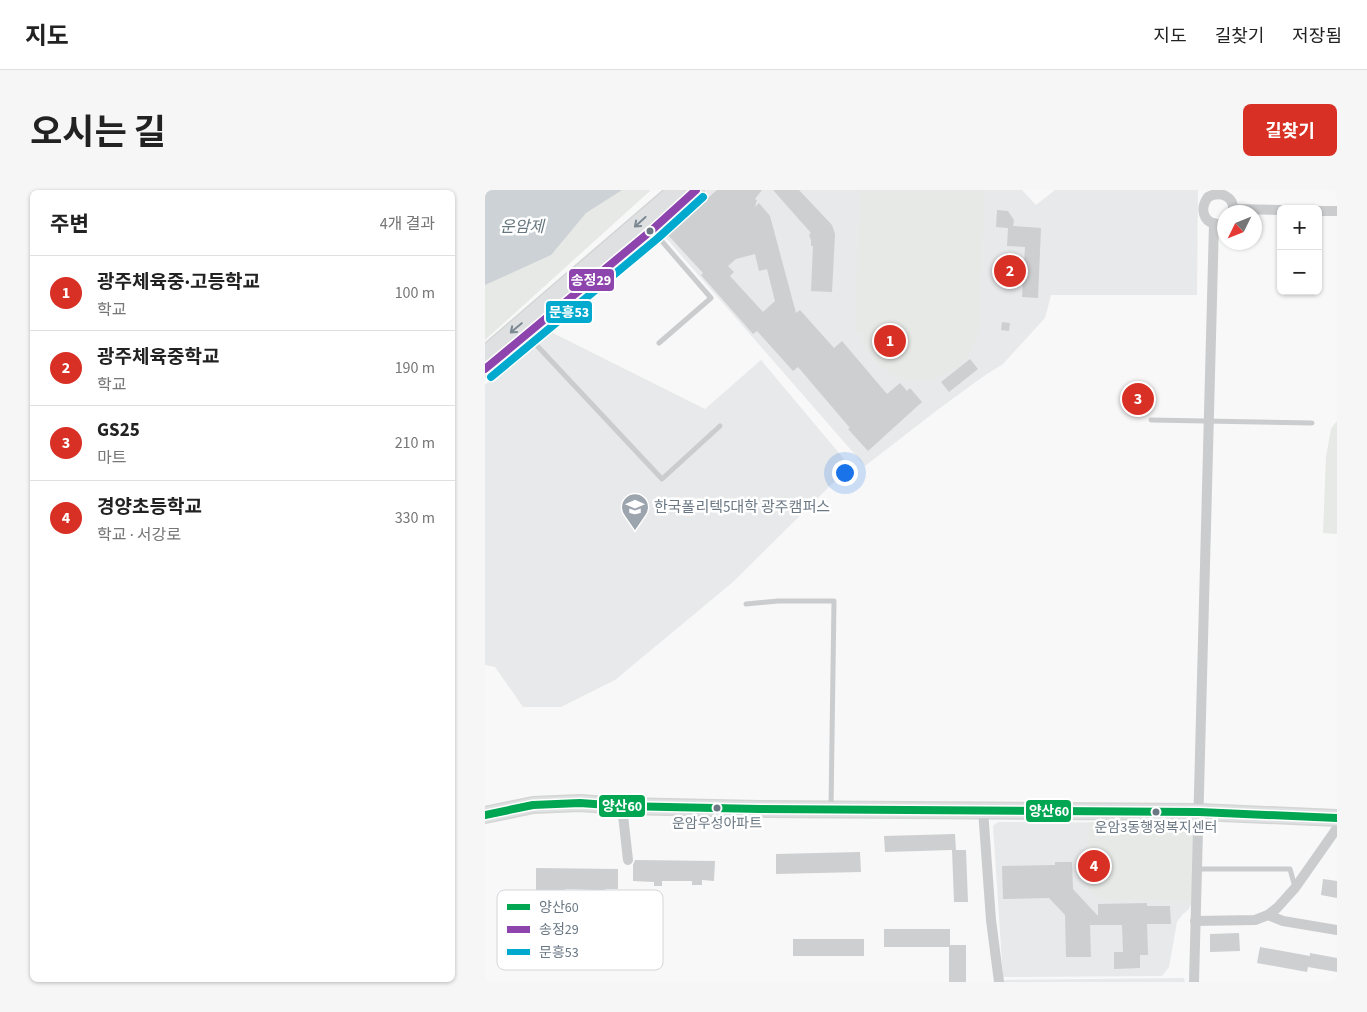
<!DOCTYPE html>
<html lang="ko">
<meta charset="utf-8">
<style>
body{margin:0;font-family:"Source Sans 3","Noto Sans KR",sans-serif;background:#f6f6f6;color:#222}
.controls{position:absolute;right:15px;top:15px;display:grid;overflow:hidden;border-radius:8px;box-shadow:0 1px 4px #0004}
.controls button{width:45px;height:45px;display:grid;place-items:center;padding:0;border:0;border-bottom:1px solid #e0e0e0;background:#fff;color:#222;font:25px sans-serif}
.compass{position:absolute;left:732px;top:15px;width:45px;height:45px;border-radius:50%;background:#fff;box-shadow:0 1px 4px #0004;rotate:227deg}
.you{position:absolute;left:359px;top:282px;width:18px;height:18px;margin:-12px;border:4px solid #fff;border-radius:50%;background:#1a73e8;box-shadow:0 0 0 8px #1a73e833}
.badge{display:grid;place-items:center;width:32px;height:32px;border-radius:50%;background:#d93025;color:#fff;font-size:16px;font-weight:700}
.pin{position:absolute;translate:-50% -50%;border:2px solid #fff;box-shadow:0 1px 5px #0006}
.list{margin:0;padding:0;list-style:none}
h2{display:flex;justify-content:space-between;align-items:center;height:65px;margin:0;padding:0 20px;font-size:21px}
h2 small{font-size:16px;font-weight:400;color:#767676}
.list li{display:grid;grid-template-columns:32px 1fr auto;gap:15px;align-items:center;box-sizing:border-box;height:75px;padding:0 20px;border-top:1px solid #e0e0e0}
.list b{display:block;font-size:19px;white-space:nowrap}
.list p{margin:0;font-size:16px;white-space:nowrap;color:#767676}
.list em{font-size:16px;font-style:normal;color:#767676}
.map{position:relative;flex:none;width:852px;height:792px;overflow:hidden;border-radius:8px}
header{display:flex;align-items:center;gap:30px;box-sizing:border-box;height:70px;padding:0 25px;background:#fff;border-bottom:1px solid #e0e0e0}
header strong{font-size:24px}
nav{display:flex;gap:28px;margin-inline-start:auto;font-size:18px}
.intro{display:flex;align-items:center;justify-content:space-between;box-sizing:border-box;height:120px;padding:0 30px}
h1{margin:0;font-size:35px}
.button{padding:12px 22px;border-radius:8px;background:#d93025;color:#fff;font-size:18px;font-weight:700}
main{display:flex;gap:30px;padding:0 30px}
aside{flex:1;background:#fff;border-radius:8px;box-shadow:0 1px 4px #0004}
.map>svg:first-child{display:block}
</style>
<header>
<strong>지도</strong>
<nav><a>지도</a><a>길찾기</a><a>저장됨</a></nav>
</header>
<div class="intro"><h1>오시는 길</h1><a class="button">길찾기</a></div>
<main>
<aside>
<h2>주변<small>4개 결과</small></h2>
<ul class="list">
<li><span class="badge">1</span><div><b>광주체육중·고등학교</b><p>학교</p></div><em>100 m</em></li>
<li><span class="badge">2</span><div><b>광주체육중학교</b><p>학교</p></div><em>190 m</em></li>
<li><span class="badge">3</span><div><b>GS25</b><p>마트</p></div><em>210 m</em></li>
<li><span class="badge">4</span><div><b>경양초등학교</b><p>학교 · 서강로</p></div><em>330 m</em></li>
</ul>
</aside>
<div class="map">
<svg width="852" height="792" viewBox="0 0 852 792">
<rect width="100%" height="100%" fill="#f8f8f8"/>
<g fill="#e8e9ea">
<polygon points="221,0 537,0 551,15 570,0 713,0 712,105 566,105 560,128 518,174 499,186 451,221 380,276 175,41"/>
<polygon points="64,141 220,219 276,170 359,269 351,290 248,392 130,490 76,517 38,517 10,477 0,475 0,195 51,148"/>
<polygon points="513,632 697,633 707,712 704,719 697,725 692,732 684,777 677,786 518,787 508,636"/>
<polygon points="699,788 700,792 519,792 519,790"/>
</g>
<g fill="#e6e9e5">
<polygon points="0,0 166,0 0,150"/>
<path d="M375,0h124v7l-5,132c-9,49 -69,71 -104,31 -7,-8 -12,-17 -14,-27l-6,-1z"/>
<polygon points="852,231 852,344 838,343 841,267 846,239"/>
<polygon points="604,632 697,633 709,640 707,712 615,709 603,699"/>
</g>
<polygon fill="#ccd2d6" points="0,0 137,0 101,23 66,65 0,95"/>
<g fill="#cdcfd0" fill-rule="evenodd">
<path d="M232,0h45l-7,9 2,1 -2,7 4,-4 11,13 26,97 4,-3 34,38 8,-7 45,53 13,-11 7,8 3,-3 12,14 -54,49 -20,-22 2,-1 -52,-61 -5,4 -36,-40 -4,3 -52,-59 2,-2 -36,-39zM270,64l4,17 8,-2 8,32 -12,11 -33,-36 4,-4 -6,-6 8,-7z"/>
<polygon points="288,0 314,0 347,35 350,44 347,102 326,101 328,56 326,56 326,50 324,45 326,43"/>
<polygon points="512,20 523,21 529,30 528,36 556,38 553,108 537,107 540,57 522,56 523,38 511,37"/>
<polygon points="517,132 525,133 524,141 516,140"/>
<polygon points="485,169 493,179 464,202 456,192"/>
<polygon points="470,644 471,660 481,660 483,712 469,712 467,660 400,662 399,646"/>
<polygon points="375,662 376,682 291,684 291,664"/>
<polygon points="150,670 230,671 229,691 217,690 217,695 207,695 207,691 177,691 177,696 169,696 169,692 148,691 148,675"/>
<polygon points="570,672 587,672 588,699 613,726 613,714 662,713 662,716 685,716 686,734 662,734 663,765 655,765 655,778 629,779 629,762 638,762 637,735 605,735 606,767 581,767 580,725 564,708 518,709 517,676 570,675"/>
<polygon points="51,678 133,679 133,699 120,699 120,703 110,703 111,700 80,699 80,705 73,704 73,700 51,700"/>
<polygon points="838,689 852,691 852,708 836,705"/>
<polygon points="399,739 465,739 465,755 481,755 481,792 464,792 464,757 399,757"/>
<polygon points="754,743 755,761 725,762 725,744"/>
<rect x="308" y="749" width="71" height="17"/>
<polygon points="775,757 825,766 825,763 852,768 852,782 823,777 822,782 772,773"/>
</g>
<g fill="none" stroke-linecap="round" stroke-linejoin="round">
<g stroke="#d4d5d5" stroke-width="18">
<g id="secondary">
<polyline points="0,164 191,0"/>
<polyline points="0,179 167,40 211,0"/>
<polyline points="0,625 48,615 95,613 137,616 275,619 714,622 852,628"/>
</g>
</g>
<g stroke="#cbccce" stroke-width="5">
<polyline points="168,41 226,108 174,153"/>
<polyline points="42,145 177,289 235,236"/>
<polyline points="666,230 827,233"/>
<polyline points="261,414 293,411 349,411 346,619"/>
<polyline points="712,679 805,679 810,697"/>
</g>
<g stroke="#cbccce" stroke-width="10">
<polyline points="748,19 796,20"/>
<polyline points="833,21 852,21"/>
<path d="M739,33c-17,5 -27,-11 -16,-26 13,-7 27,0 25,15"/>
<polyline points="137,616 143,670"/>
<polyline points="498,620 506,730 514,792"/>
<polyline points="783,725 798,731 852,740"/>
<polyline points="710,731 770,730 783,725 792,718 810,698 852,638"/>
<polyline points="709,792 729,33"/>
</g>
<use href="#secondary" stroke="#dfe0e1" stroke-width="15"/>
<g stroke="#fff" stroke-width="11">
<polyline id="bus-1" points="0,625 48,615 95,613 137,616 275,619 714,622 852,628"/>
</g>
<g stroke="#fff" stroke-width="11">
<polyline id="bus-2" points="0,179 167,40 211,0"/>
</g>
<g stroke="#fff" stroke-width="11">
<polyline id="bus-3" points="6,187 173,48 218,7"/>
</g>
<use href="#bus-1" stroke="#00a651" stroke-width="8"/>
<use href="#bus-2" stroke="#8e44ad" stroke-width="8"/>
<use href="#bus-3" stroke="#00a9ce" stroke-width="8"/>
</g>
<defs><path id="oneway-shaft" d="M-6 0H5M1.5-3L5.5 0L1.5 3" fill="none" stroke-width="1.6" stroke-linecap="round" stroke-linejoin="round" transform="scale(1.25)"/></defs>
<g stroke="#7c8892">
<use href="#oneway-shaft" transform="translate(155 32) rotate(138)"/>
<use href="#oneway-shaft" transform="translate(31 138) rotate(140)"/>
</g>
<defs>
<g id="university-pin" transform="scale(1.4375)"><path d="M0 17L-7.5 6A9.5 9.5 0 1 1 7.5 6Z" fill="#9ca5ad" stroke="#fff"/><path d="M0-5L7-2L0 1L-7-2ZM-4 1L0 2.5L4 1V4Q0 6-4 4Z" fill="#fff"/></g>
</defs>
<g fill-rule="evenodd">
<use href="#university-pin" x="150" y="317"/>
</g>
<g fill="#6b7884" stroke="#fff" stroke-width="2">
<circle cx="165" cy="41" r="4.5"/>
<circle cx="232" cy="618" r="4.5"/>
<circle cx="671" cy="622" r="4.5"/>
</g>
<g text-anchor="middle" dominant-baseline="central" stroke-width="5" stroke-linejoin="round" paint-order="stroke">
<g font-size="14" fill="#6b7884" stroke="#fff">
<text x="232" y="634">운암우성아파트</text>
<text x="671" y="638">운암3동행정복지센터</text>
</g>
<g font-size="15" fill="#6b7884" stroke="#fff" text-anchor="start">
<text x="169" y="317">한국폴리텍5대학 광주캠퍼스</text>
</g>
<g font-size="16" font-style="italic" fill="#67777f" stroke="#fff">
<text x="37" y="37">운암제</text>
</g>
</g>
<rect x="12" y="700" width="166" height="80" rx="8" fill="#fff" stroke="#d3d6da" stroke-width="1"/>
<rect x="22" y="714" width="23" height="6" fill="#00a651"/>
<rect x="22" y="736" width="23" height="7" fill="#8e44ad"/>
<rect x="22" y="759" width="23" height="6" fill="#00a9ce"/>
<g font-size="14" fill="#6b7884">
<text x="54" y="722">양산60</text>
<text x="54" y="744">송정29</text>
<text x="54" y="767">문흥53</text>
</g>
<g stroke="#fff" stroke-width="2">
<rect x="83" y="78" width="47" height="24" rx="5" fill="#8e44ad"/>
<rect x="60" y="110" width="48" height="24" rx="5" fill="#00a9ce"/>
<rect x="113" y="604" width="48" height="24" rx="5" fill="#00a651"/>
<rect x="540" y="609" width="47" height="24" rx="5" fill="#00a651"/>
</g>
<g font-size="14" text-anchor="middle" font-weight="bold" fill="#fff">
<text x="106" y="95">송정29</text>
<text x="84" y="127">문흥53</text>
<text x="137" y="621">양산60</text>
<text x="564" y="626">양산60</text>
</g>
</svg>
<div class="controls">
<button>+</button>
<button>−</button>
</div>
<svg class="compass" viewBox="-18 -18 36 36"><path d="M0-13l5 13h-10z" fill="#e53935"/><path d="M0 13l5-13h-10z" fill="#767676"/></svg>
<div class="you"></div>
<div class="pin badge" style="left:405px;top:151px">1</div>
<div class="pin badge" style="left:525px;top:81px">2</div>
<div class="pin badge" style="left:653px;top:209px">3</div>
<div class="pin badge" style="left:609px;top:676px">4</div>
</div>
</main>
